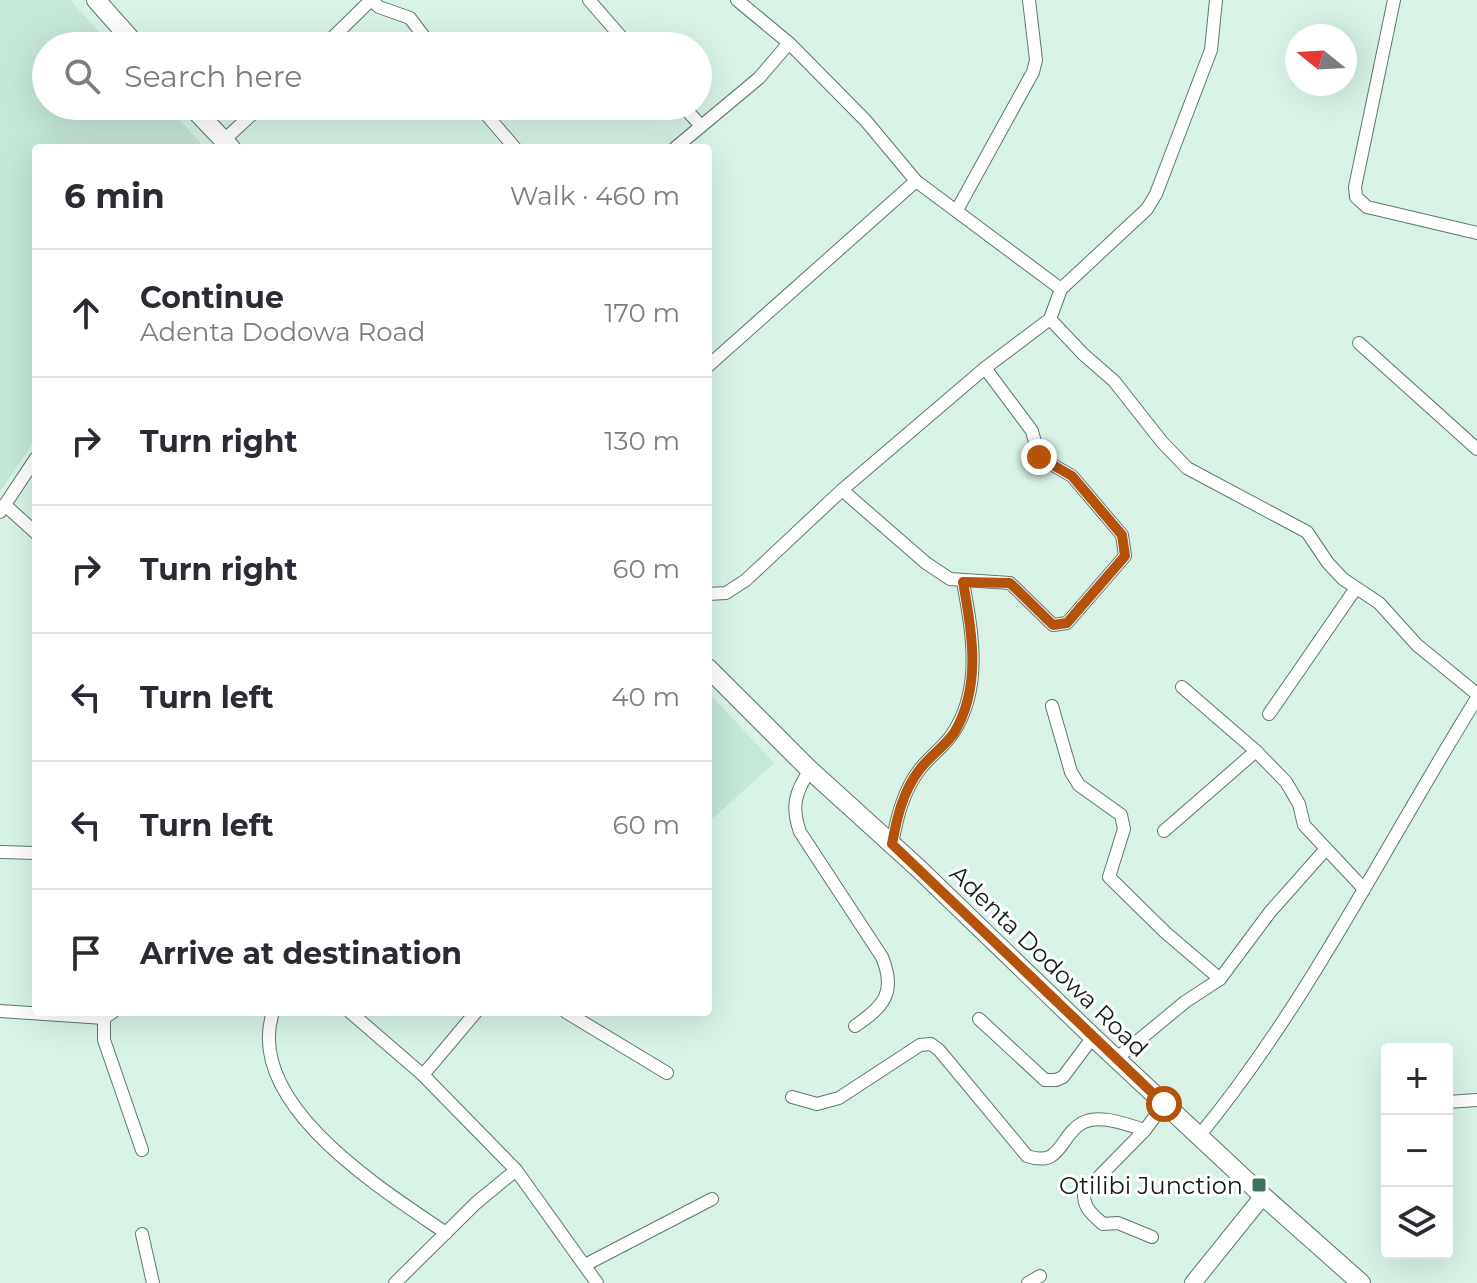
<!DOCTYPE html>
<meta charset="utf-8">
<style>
body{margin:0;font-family:Montserrat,sans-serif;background:#f7f7f7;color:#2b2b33}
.controls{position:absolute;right:24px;bottom:24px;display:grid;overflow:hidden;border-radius:8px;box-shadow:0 8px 32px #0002}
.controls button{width:72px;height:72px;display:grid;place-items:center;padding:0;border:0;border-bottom:2px solid #e1e1e2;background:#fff;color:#2b2b33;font:40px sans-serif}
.compass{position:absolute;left:1285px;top:24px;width:72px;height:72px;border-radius:50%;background:#fff;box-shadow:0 8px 32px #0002;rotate:288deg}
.stop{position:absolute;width:24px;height:24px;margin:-18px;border:6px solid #b45309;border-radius:50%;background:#fff}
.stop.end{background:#b45309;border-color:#fff;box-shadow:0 2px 8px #0008}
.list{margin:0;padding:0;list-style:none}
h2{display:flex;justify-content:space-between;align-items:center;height:104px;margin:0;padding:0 32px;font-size:34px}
h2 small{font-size:26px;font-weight:400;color:#7c7c81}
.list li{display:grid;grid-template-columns:52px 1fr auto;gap:24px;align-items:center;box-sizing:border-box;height:128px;padding:0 32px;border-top:2px solid #e1e1e2}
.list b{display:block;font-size:30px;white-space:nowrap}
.list p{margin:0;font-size:26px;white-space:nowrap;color:#7c7c81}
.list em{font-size:26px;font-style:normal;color:#7c7c81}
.icon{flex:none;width:44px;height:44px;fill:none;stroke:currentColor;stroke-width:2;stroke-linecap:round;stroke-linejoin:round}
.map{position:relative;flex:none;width:1477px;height:1283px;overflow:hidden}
.search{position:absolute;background:#fff;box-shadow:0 8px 32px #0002;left:32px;top:32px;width:680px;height:88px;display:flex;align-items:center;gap:20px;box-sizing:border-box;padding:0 28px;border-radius:44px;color:#7c7c81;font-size:30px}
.panel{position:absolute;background:#fff;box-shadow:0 8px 32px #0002;left:32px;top:144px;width:680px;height:872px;border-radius:8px}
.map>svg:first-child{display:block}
</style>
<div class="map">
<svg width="1477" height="1283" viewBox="0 0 1477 1283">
<rect width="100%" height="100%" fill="#d8f3e6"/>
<g fill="#c4e7d7">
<polygon points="0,0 70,0 112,46 46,46 46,106 167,106 205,148 36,148 36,438 0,492"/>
<polygon points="708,692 774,763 708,823"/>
</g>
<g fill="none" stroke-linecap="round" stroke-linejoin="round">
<g stroke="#5e776b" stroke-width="14">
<g id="street">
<polyline points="589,0 629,46"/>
<polyline points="737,0 789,43 866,121 916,181 1061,289"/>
<polyline points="1394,0 1355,187 1356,197 1367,207 1477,233"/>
<polyline points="324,46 371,0 379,7 410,18 431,46"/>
<polyline points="479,106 515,148"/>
<polyline points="683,106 701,126"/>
<polyline points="224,140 261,106"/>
<polyline points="675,148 759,78 789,43"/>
<polyline points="957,210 1033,72 1036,60 1029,0"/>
<polyline points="1050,319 1083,354 1114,381 1162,442 1187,468 1307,532 1328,563 1343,579 1379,603 1417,645 1477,694"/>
<polyline points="1359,343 1477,449"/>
<polyline points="708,366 916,181"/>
<polyline points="842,490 926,563 950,579 1010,583 1053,625 1067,623 1125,556 1122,535 1072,476 1039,457 1032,431 985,368"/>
<polyline points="5,505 36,533"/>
<polyline points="0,512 36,458"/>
<polyline points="708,594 726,593 746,580 842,490 985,368 1050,319 1061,289 1147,209 1156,194 1211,50 1216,0"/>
<polyline points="1182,687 1256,751 1286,782 1299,804 1304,825 1364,889"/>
<polyline points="1052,706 1071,772 1079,785 1121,815 1124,829 1109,877 1166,933 1220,979"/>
<polyline points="1269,714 1356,588"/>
<path d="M810,770c-15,22 -19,37 -10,62l82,125c15,36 1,50 -27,69"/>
<polyline points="1164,831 1256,751"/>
<path d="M892,844c5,-27 11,-53 28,-75 10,-13 24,-22 33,-36 30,-45 19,-102 10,-151"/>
<polyline points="0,852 36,853"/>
<polyline points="0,1011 104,1018 113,1012"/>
<path d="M273,1012c-30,92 110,178 173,221"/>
<polyline points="350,1012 423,1075 516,1170 597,1283"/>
<polyline points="566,1012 667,1073"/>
<polyline points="104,1018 104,1040 142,1150"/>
<polyline points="979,1019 1045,1080 1056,1080 1063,1077 1093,1037"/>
<polyline points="1116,1059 1185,1002 1220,979 1270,912 1325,850"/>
<polyline points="423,1075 476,1012"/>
<path d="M792,1097l25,7 22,-6 81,-53 11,-1 8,6 88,106c35,12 32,-20 55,-33 18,-10 45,2 63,7"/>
<polyline points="1447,1102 1477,1100"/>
<path d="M1199,1136c110,-134 187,-292 278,-438"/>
<polyline points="142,1234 153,1283"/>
<path d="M1152,1237l-34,-14 -15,1c-11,-10 -20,-16 -19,-32l61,-62 19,-26"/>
<polyline points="585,1265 712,1199"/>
<polyline points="395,1283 476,1203 516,1170"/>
<polyline points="1028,1283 1040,1276"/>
</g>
</g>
<g stroke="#5e776b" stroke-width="18">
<polyline id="secondary" points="1193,1283 1263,1196"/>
</g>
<g stroke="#5e776b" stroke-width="20">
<g id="primary">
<polyline points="96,0 137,46"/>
<polyline points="191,106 231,148"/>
<polyline points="708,668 810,770 918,868 1093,1037 1263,1196 1361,1283"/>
</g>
</g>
<use href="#street" stroke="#fff" stroke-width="12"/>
<use href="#secondary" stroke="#fff" stroke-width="16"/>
<use href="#primary" stroke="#fff" stroke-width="18"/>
</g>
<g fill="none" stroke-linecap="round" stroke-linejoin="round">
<path stroke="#b45309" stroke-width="10" d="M1039,457l33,19 50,59 3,21 -58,67 -14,2 -43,-42 -47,-1c9,49 19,105 -9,151 -10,14 -24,23 -34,36 -17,22 -23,48 -28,75l272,260"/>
</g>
<rect fill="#39735c" stroke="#fff" stroke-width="3" x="1251" y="1177" width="16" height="16" rx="4"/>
<g text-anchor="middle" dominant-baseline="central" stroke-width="6" stroke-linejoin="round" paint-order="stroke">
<g font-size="24" fill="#131d18" stroke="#fff">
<text transform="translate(1049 961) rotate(44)">Adenta Dodowa Road</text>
</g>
<g font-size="24" fill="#131d18" stroke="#fff" text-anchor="end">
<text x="1243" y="1185">Otilibi Junction</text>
</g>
</g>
</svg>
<div class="controls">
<button>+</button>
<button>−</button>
<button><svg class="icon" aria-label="layers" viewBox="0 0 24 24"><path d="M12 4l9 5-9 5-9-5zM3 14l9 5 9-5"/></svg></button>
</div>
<svg class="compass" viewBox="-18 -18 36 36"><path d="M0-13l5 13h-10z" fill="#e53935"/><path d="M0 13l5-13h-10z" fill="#7c7c81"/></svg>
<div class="stop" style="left:1164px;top:1104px"></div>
<div class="stop end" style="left:1039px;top:457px"></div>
<div class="search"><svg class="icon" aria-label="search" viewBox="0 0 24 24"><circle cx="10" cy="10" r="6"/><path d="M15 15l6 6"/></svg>Search here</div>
<section class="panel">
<h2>6 min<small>Walk · 460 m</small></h2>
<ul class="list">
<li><svg class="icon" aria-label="ahead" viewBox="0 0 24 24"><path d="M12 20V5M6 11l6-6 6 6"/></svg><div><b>Continue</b><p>Adenta Dodowa Road</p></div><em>170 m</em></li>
<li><svg class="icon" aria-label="right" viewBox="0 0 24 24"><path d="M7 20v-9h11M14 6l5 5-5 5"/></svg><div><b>Turn right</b></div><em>130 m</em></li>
<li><svg class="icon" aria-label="right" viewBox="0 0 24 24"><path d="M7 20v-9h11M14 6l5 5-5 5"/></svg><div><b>Turn right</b></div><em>60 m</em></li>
<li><svg class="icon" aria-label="left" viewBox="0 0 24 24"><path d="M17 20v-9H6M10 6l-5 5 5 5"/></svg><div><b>Turn left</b></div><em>40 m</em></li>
<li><svg class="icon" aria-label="left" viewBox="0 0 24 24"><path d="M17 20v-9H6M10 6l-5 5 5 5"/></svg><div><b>Turn left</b></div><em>60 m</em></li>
<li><svg class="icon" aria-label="arrive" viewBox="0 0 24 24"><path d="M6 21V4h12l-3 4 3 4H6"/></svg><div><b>Arrive at destination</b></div></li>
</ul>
</section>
</div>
